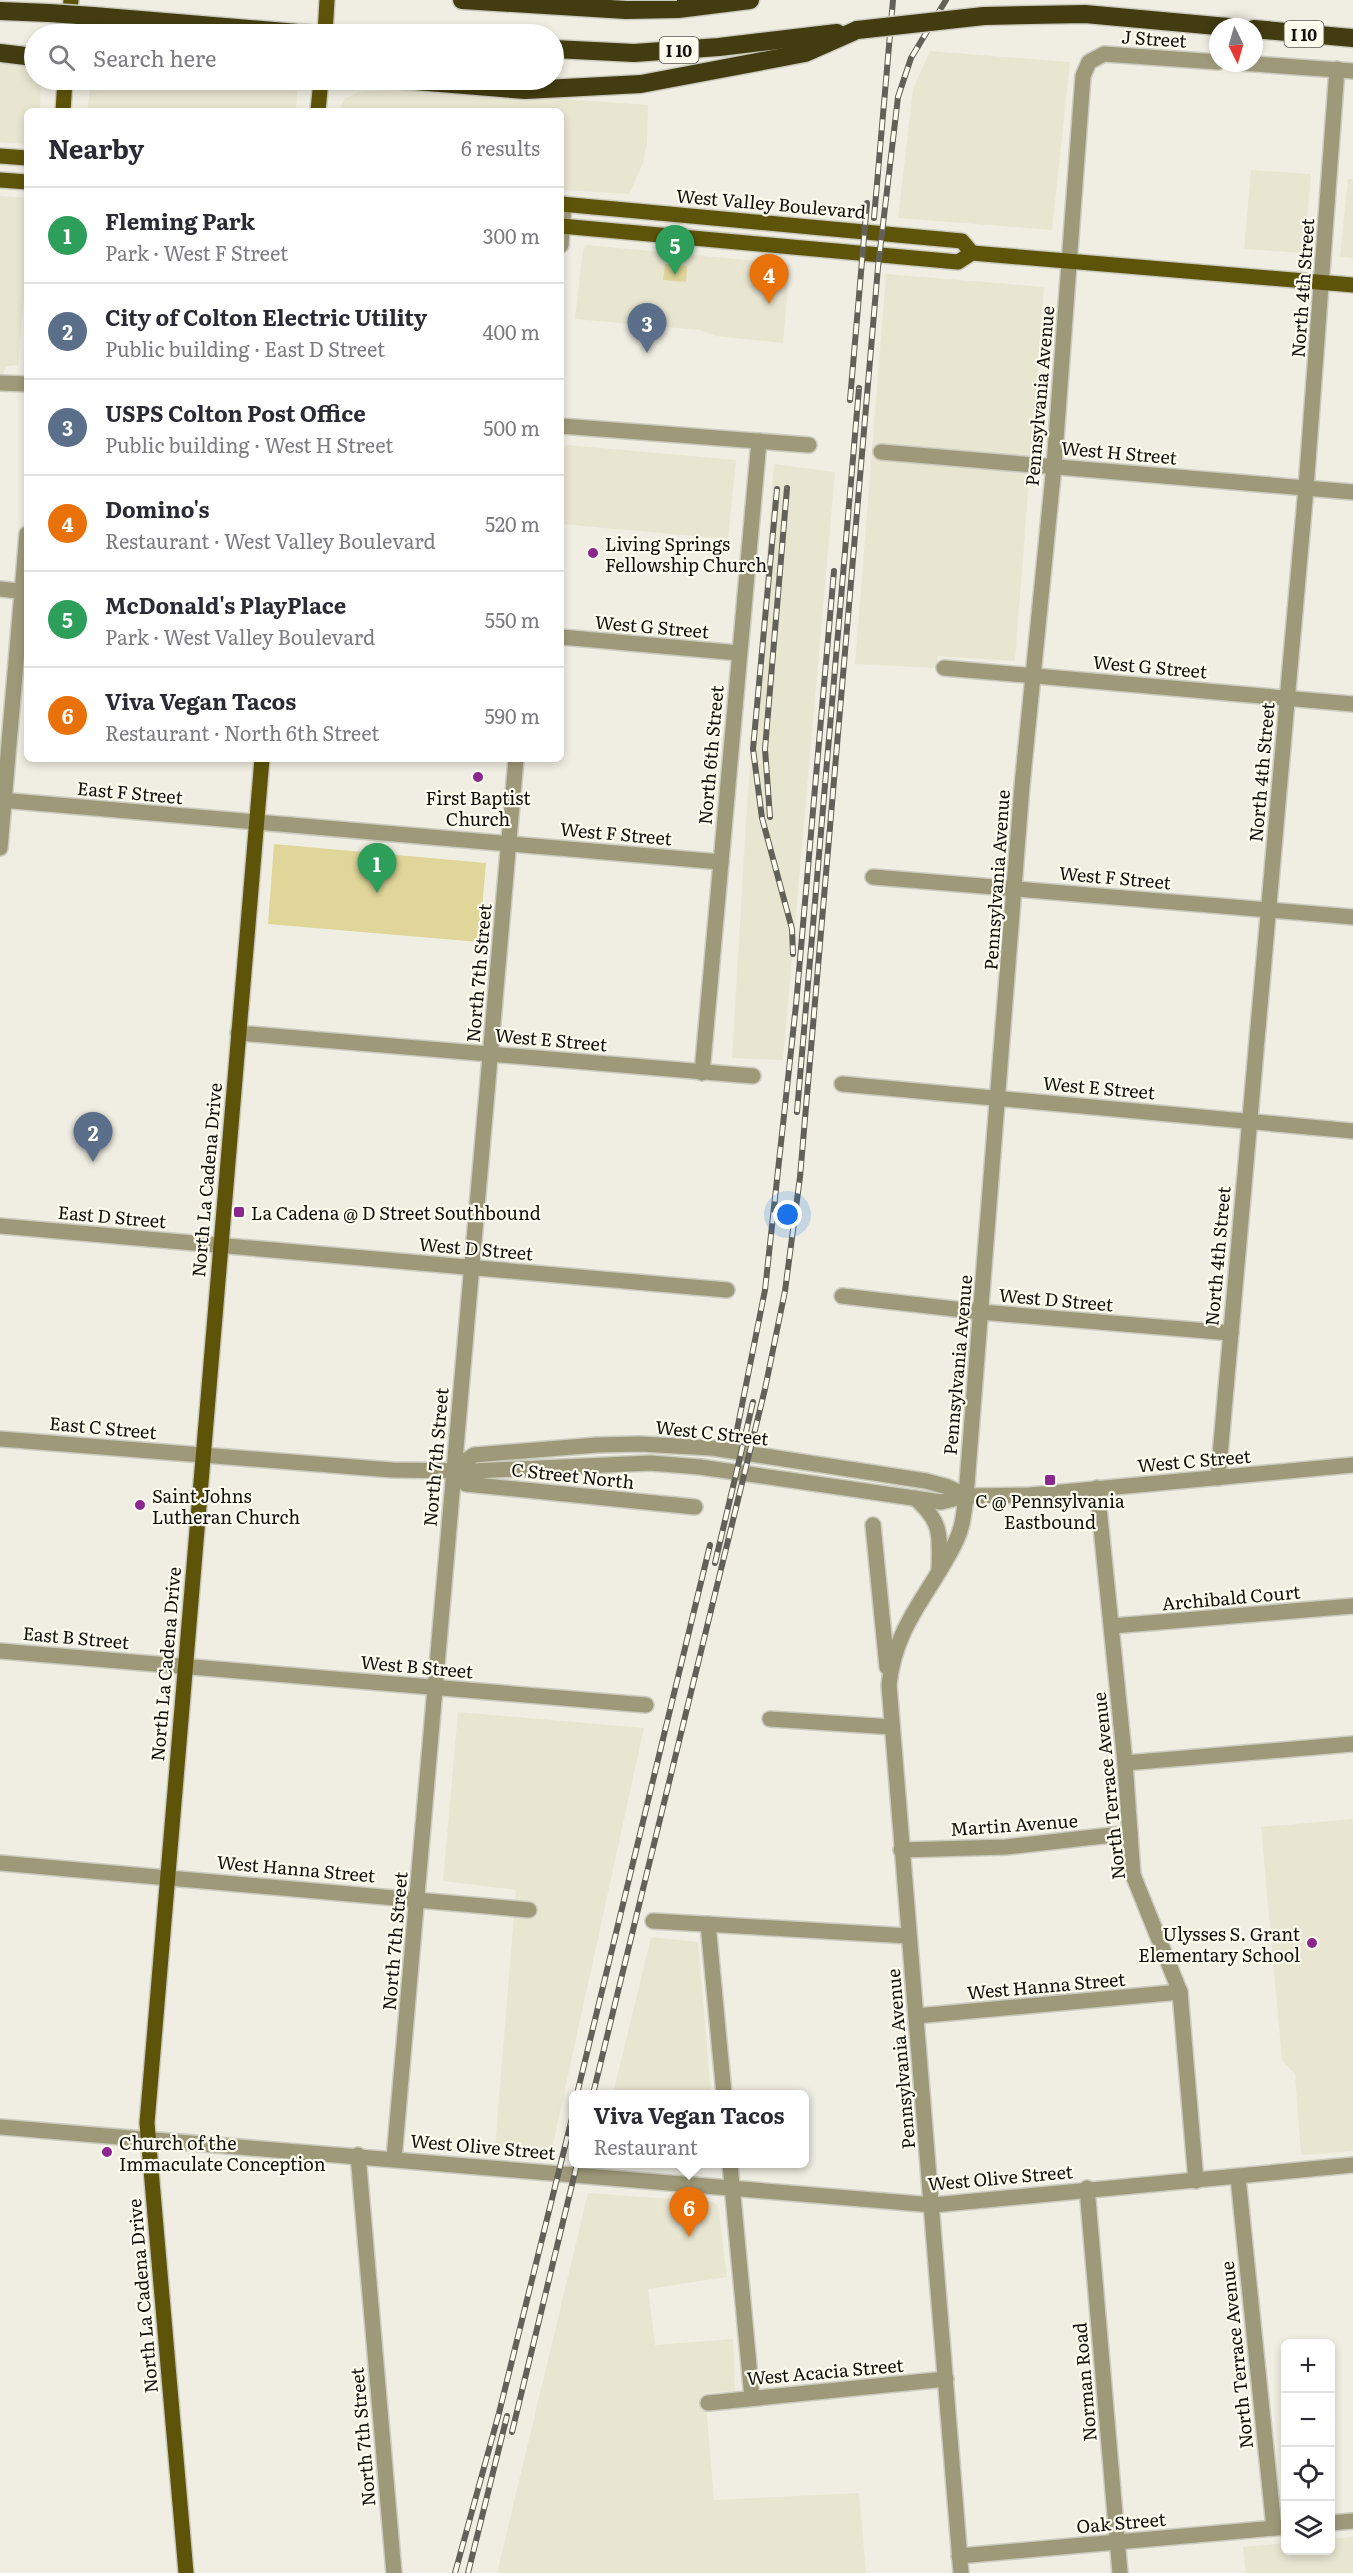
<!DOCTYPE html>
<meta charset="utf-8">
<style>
body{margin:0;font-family:Literata,serif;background:#f2f2f3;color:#2b2b33}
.controls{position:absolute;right:18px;bottom:18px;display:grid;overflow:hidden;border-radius:9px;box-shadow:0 3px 9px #0003}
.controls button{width:54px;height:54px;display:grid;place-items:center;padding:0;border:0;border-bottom:2px solid #e1e1e2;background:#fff;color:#2b2b33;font:30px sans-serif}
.compass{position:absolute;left:1209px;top:18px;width:54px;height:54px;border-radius:50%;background:#fff;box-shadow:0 3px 9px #0003;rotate:175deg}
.you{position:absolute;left:788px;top:1215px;width:21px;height:21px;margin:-15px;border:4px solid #fff;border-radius:50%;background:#1a73e8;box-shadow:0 0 0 9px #1a73e833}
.badge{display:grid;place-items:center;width:39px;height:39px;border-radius:50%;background:#0b8043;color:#fff;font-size:20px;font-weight:700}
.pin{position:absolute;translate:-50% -50px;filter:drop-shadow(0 2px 3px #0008)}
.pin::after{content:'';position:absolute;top:32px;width:21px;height:18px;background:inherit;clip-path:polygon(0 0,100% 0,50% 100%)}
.popup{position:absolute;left:569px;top:2090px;width:240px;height:78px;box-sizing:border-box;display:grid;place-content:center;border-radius:9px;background:#fff;filter:drop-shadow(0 2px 4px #0005);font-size:20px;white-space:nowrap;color:#7c7c81}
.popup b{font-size:22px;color:#2b2b33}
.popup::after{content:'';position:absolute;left:50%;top:100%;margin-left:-12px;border:12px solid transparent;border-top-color:#fff}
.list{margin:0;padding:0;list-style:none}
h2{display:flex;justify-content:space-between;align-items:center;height:78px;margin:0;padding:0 24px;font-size:26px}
h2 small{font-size:20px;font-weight:400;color:#7c7c81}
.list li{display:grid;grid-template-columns:39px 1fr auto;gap:18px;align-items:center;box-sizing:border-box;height:96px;padding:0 24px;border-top:2px solid #e1e1e2}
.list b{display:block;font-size:22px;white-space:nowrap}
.list p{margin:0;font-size:20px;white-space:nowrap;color:#7c7c81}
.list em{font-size:20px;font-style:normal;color:#7c7c81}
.icon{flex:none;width:33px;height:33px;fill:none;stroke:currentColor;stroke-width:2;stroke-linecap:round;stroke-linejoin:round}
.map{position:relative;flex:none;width:1353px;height:2573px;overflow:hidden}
.search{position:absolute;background:#fff;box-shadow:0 3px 9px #0003;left:24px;top:24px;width:540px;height:66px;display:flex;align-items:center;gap:15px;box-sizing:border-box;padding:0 21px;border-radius:33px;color:#7c7c81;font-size:22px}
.panel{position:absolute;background:#fff;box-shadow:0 3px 9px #0003;left:24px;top:108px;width:540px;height:654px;border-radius:9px}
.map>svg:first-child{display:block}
</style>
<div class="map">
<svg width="1353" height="2573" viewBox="0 0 1353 2573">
<rect width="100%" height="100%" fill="#f0eee2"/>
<g fill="#e8e5d1">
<polygon points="930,51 1070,62 1052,230 898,218 913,89"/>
<polygon points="0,63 34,67 34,80 41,80 40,111 27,111 27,144 0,142"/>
<polygon points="91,80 298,80 296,111 87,111"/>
<polygon points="385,90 450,91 648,105 647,143 643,163 629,194 561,190 561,111 338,111 345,99 359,92"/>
<polygon points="1251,170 1311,174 1304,253 1244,249"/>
<polygon points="1348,179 1353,179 1353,258 1340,257"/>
<polygon points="0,196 27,198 27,263 18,365 6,366 3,374 0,374"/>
<polygon points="586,245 790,264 783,343 715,336 700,330 575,319 583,249"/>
<polygon points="886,274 1044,287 1015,661 938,656 936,668 855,664"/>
<polygon points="567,445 736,460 728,539 561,524 561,449"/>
<polygon points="774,464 835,472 783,1060 732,1058 747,805"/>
<polygon points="458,1712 644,1728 551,2153 495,2148 516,1890 443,1881"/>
<polygon points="1353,1819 1353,2151 1301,2155 1295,2074 1282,2060 1261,1827"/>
<polygon points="651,1937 698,1942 711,2094 613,2094"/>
<polygon points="588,2193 713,2202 718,2206 727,2277 648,2289 655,2345 733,2339 735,2391 705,2393 714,2500 859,2493 866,2573 497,2573"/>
<polygon points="1353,2537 1353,2573 1246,2573 1243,2547 1285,2543 1286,2550 1330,2550 1331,2539"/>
</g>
<g fill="#e0d699">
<polygon points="665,264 687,266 686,282 663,280"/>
<polygon points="274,844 486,863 479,942 268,924"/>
</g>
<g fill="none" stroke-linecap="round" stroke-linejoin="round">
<g stroke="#cccbc0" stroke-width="18">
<g id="minor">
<polyline points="1240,63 1353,71"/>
<polyline points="561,245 564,204"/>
<polyline points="0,383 27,384"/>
<polyline points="561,426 809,445"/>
<polyline points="881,452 1353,492"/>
<polyline points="0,589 27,592"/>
<polyline points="561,637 739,653"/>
<polyline points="944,668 1353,704"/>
<polyline points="0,800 721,862"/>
<polyline points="0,848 27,534"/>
<polyline points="873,877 1353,917"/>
<polyline points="238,1033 753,1076"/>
<polyline points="702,1073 759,441"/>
<polyline points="842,1084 1353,1131"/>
<polyline points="0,1226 727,1290"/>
<polyline points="842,1296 981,1312 1231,1333"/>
<polyline points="0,1439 392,1470 473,1471 650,1463 700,1467 941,1502 966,1496 1030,1495 1353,1465"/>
<polyline points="454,1469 474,1455 597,1445 640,1444 712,1448 926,1481 948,1487 966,1496"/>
<polyline points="454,1469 466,1484 695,1507"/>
<polyline points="1218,1478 1306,488 1337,69"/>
<polyline points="1097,1488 1125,1763 1133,1875 1180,1992 1196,2181"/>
<path d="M915,1498c27,24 25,36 24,71"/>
<polyline points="873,1525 887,1667"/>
<polyline points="1112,1626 1353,1606"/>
<polyline points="0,1651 646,1705"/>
<polyline points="770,1719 892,1727"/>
<polyline points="1125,1763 1353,1744"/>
<polyline points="901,1850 1006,1847 1130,1833"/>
<polyline points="0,1863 529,1910"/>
<polyline points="653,1921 909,1936"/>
<polyline points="708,1924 724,2094"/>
<polyline points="916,2016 1180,1992"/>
<polyline points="0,2127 933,2205 1353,2165"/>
<polyline points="358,2155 394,2573"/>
<polyline points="394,2159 516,759"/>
<polyline points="730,2164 752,2398"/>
<polyline points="1238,2177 1274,2528"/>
<polyline points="1087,2188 1120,2573"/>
<polyline points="708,2403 946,2379"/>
<polyline points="1330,2523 1353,2521"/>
<polyline points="959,2556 1286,2527"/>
<path d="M961,2573l-72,-888c6,-61 42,-92 67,-144 7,-14 8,-29 10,-45l56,-710 32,-320 29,-390 6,-14 15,-8 114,8"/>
</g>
</g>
<g stroke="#cccbc0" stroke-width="18">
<g id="major">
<polyline points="68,34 71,0"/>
<polyline points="325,34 327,0"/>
<polyline points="63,111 65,80"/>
<polyline points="318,111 321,80"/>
<polyline points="0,156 27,158"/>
<polyline points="0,180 27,182"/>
<polyline points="561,204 962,241 972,253"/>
<polyline points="561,226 958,262 972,253 1353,285"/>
<polyline points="186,2573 147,2123 262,759"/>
</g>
</g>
<g stroke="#cccbc0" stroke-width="21">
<g id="highway">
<polyline points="462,0 626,10 678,9 750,0"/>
<polyline points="0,11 49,13"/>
<polyline points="93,16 310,34"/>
<polyline points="984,16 1085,14 1228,27"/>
<polyline points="1254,29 1353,38"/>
<polyline points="554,49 634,53 719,47 837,33"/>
<polyline points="0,53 34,57"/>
<polyline points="403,80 525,90 641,84 805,53 857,30"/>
</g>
</g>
<use href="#minor" stroke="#9e9979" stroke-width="15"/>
<use href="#major" stroke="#5e5409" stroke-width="15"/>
<use href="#highway" stroke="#423c10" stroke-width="18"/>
<g stroke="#616059" stroke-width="6">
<g id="rail">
<polyline points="874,218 893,0"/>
<polyline points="850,400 867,203"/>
<polyline points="777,489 753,749 762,818 792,929 793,954"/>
<polyline points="770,817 765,749 787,488"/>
<polyline points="797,1112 859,388"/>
<polyline points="735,1440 765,1290 796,1005 834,571"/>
<polyline points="715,1563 753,1402"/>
<polyline points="577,2094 710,1545"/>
<polyline points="593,2094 765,1389 785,1291 800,1177 878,267 898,97 911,58 946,0"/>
<polyline points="512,2432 577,2164"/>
<polyline points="455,2573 499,2413 574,2110"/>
<polyline points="468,2573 507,2416"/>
</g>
</g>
<use href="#rail" stroke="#fdfcef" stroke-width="4" stroke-dasharray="11" stroke-linecap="butt"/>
<g stroke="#cccbc0" stroke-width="21" stroke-linecap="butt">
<g id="highway-bridge">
<polyline points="49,13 93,16"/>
<polyline points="857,30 984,16"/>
</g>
</g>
<use href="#highway-bridge" stroke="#423c10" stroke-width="18"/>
</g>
<g fill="#8b278e" stroke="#fdfcef" stroke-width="2">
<circle cx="593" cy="553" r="6"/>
<circle cx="478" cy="777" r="6"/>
<rect x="233" y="1206" width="12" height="12" rx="3"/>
<rect x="1044" y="1474" width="12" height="12" rx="3"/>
<circle cx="140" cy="1505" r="6"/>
<circle cx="1312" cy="1943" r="6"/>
<circle cx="107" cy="2152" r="6"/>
</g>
<g text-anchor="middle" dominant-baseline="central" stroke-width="4.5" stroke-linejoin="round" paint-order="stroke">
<g fill="#fdfcef" stroke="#585851" stroke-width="1.5">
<rect x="1284.5" y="21" width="39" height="26" rx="4.5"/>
<rect x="659.5" y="37" width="39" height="26" rx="4.5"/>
</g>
<g font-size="16" font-weight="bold" fill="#11110d">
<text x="1304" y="34">I 10</text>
<text x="679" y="50">I 10</text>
</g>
<g font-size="18" fill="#11110d" stroke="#fdfcef">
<text transform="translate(1154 38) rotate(4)">J Street</text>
<text transform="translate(771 203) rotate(5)">West Valley Boulevard</text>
<text transform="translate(1302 288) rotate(-86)">North 4th Street</text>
<text transform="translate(1039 396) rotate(-85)">Pennsylvania Avenue</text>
<text transform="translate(1119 452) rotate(5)">West H Street</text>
<text transform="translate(652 626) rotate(5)">West G Street</text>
<text transform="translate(1150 666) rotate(5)">West G Street</text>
<text transform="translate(710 755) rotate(-85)">North 6th Street</text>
<text transform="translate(1261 772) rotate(-85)">North 4th Street</text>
<text transform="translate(130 792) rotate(5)">East F Street</text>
<text transform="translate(616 833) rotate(5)">West F Street</text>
<text transform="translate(1115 877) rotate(5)">West F Street</text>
<text transform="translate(996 880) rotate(-86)">Pennsylvania Avenue</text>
<text transform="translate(478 973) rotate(-85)">North 7th Street</text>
<text transform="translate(551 1039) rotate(5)">West E Street</text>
<text transform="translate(1099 1087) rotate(5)">West E Street</text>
<text transform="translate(206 1180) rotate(-85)">North La Cadena Drive</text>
<text transform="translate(112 1216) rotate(5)">East D Street</text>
<text transform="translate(476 1248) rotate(5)">West D Street</text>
<text transform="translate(1217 1256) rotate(-85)">North 4th Street</text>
<text transform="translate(1056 1299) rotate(5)">West D Street</text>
<text transform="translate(957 1365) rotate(-85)">Pennsylvania Avenue</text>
<text transform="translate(103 1427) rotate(5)">East C Street</text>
<text transform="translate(712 1432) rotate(6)">West C Street</text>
<text transform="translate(435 1457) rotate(-85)">North 7th Street</text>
<text transform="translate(1194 1460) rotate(-5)">West C Street</text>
<text transform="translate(573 1475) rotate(6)">C Street North</text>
<text transform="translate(1231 1597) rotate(-5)">Archibald Court</text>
<text transform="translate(76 1637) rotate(5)">East B Street</text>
<text transform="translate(165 1664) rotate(-85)">North La Cadena Drive</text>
<text transform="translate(417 1666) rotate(5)">West B Street</text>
<text transform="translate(1108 1786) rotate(-96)">North Terrace Avenue</text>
<text transform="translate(1014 1824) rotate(-4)">Martin Avenue</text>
<text transform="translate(296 1868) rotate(5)">West Hanna Street</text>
<text transform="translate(394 1941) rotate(-85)">North 7th Street</text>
<text transform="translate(1046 1985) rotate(-5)">West Hanna Street</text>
<text transform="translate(900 2059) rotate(-95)">Pennsylvania Avenue</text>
<text transform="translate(483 2146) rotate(5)">West Olive Street</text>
<text transform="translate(1000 2177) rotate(-5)">West Olive Street</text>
<text transform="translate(142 2296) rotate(-95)">North La Cadena Drive</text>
<text transform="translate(1236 2355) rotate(-96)">North Terrace Avenue</text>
<text transform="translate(825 2371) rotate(-5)">West Acacia Street</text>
<text transform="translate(1084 2382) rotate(-95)">Norman Road</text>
<text transform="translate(362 2437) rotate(-95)">North 7th Street</text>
<text transform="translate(1121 2522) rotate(-5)">Oak Street</text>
</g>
<g font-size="18" fill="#11110d" stroke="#fdfcef" text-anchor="start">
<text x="605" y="543">Living Springs<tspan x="605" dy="21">Fellowship Church</tspan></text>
<text x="478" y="797" text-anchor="middle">First Baptist<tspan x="478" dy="21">Church</tspan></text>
<text x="251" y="1212">La Cadena @ D Street Southbound</text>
<text x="152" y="1495">Saint Johns<tspan x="152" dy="21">Lutheran Church</tspan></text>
<text x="1050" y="1500" text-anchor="middle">C @ Pennsylvania<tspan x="1050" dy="21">Eastbound</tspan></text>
<text x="1300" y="1933" text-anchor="end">Ulysses S. Grant<tspan x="1300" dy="21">Elementary School</tspan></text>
<text x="119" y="2142">Church of the<tspan x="119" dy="21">Immaculate Conception</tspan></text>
</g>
</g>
</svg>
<div class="controls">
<button>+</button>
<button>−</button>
<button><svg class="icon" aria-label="locate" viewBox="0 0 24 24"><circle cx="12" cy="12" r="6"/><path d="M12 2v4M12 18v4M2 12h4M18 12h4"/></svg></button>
<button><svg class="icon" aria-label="layers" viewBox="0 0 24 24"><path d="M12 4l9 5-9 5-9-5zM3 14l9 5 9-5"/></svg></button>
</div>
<svg class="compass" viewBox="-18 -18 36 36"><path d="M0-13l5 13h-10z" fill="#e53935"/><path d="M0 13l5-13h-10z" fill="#7c7c81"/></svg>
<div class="you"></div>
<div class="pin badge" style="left:377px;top:893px;background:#2e9e5b">1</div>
<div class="pin badge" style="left:93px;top:1162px;background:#5c6f8a">2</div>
<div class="pin badge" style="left:647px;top:353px;background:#5c6f8a">3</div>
<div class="pin badge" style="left:769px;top:304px;background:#e8710a">4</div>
<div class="pin badge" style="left:675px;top:275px;background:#2e9e5b">5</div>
<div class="pin badge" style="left:689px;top:2237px;background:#e8710a">6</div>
<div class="popup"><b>Viva Vegan Tacos</b>Restaurant</div>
<div class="search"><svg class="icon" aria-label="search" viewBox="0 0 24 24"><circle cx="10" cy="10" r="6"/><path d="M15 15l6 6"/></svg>Search here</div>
<section class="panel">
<h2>Nearby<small>6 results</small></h2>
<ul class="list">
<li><span class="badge" style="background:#2e9e5b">1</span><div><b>Fleming Park</b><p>Park · West F Street</p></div><em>300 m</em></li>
<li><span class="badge" style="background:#5c6f8a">2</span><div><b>City of Colton Electric Utility</b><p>Public building · East D Street</p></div><em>400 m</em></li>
<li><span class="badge" style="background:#5c6f8a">3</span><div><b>USPS Colton Post Office</b><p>Public building · West H Street</p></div><em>500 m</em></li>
<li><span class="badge" style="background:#e8710a">4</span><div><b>Domino's</b><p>Restaurant · West Valley Boulevard</p></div><em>520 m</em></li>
<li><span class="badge" style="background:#2e9e5b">5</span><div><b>McDonald's PlayPlace</b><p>Park · West Valley Boulevard</p></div><em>550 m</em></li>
<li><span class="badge" style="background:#e8710a">6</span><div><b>Viva Vegan Tacos</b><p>Restaurant · North 6th Street</p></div><em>590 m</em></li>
</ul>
</section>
</div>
